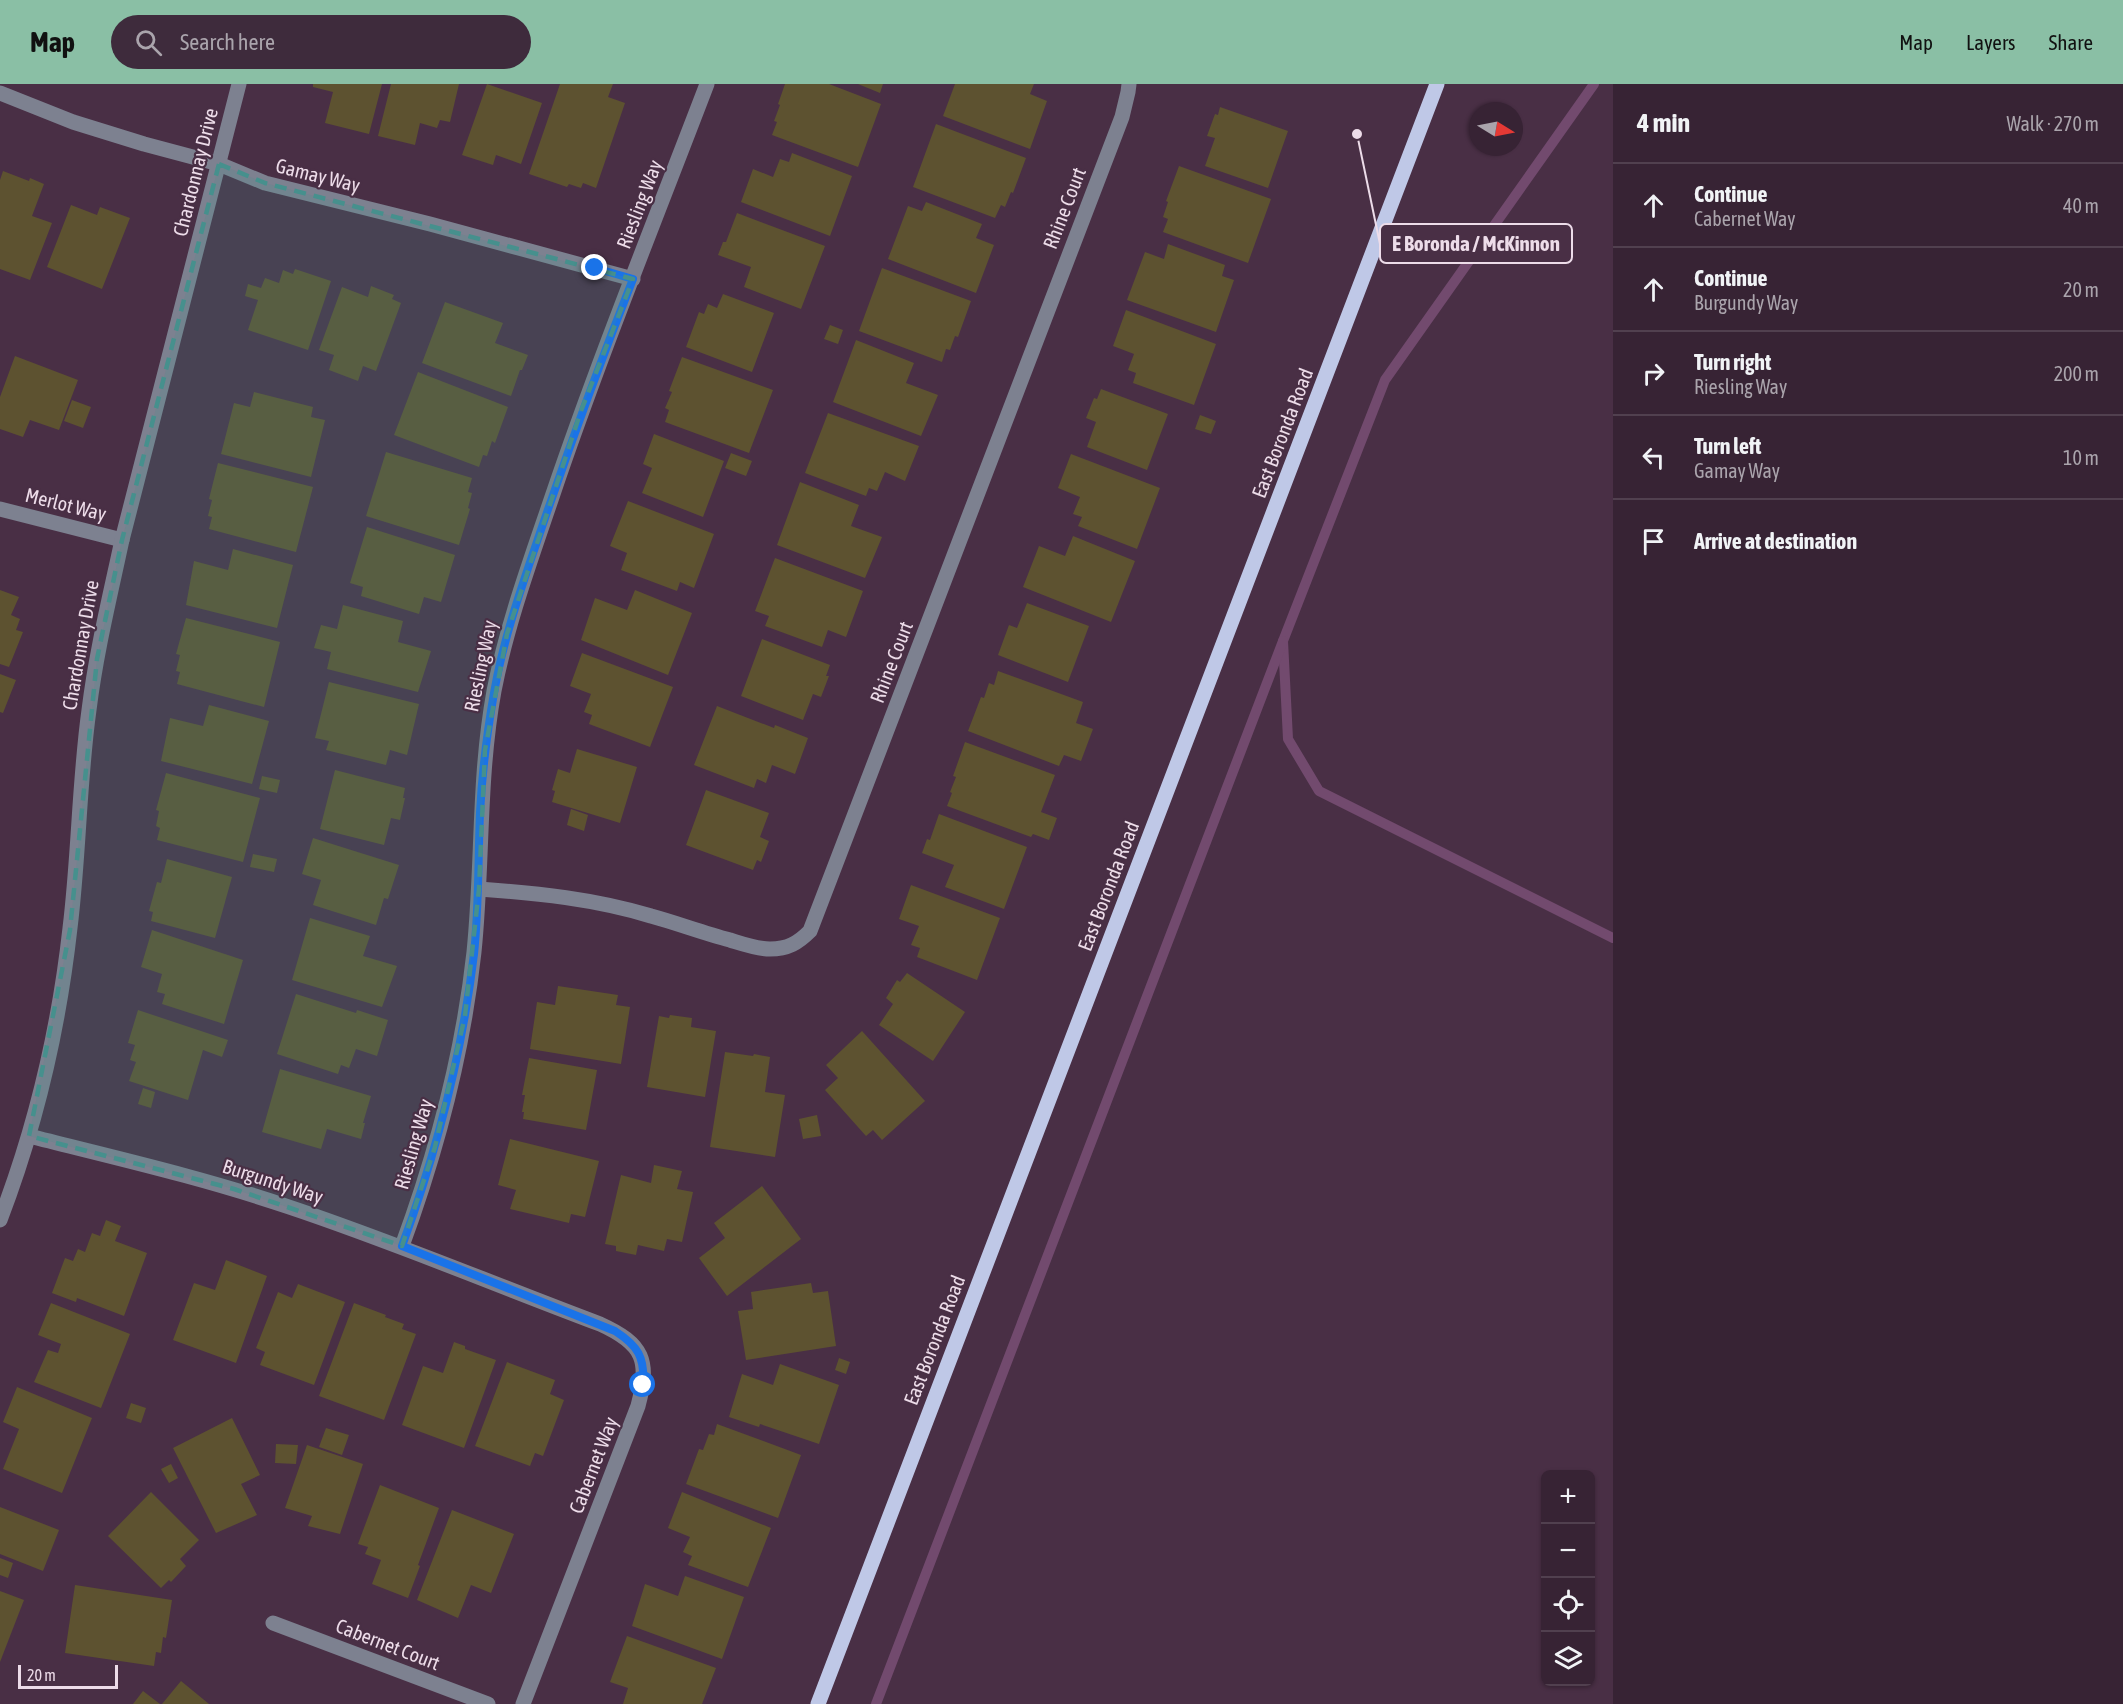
<!DOCTYPE html>
<meta charset="utf-8">
<style>
body{margin:0;font-family:"Asap Condensed",sans-serif;background:#3e2b3c;color:#f1f3f6}
.controls{position:absolute;right:18px;bottom:18px;display:grid;overflow:hidden;border-radius:9px;box-shadow:0 2px 4px #0004}
.controls button{width:54px;height:54px;display:grid;place-items:center;padding:0;border:0;border-bottom:2px solid #51404f;background:#372334;color:#f1f3f6;font:30px sans-serif}
.compass{position:absolute;left:1469px;top:18px;width:54px;height:54px;border-radius:50%;background:#372334;box-shadow:0 2px 4px #0004;rotate:100deg}
.scale{position:absolute;left:18px;bottom:15px;width:100px;box-sizing:border-box;padding-left:6px;border:3px solid #eddce9;border-top:0;font-size:16px;line-height:21px;white-space:nowrap;color:#eddce9;-webkit-text-stroke:4px #492f45;paint-order:stroke}
.stop{position:absolute;width:18px;height:18px;margin:-14px;border:4px solid #1a73e8;border-radius:50%;background:#fff}
.stop.end{background:#1a73e8;border-color:#fff;box-shadow:0 2px 6px #0008}
.list{margin:0;padding:0;list-style:none}
h2{display:flex;justify-content:space-between;align-items:center;height:78px;margin:0;padding:0 24px;font-size:26px}
h2 small{font-size:20px;font-weight:400;color:#aaa4ac}
.list li{display:grid;grid-template-columns:39px 1fr auto;gap:18px;align-items:center;box-sizing:border-box;height:84px;padding:0 24px;border-top:2px solid #51404f}
.list b{display:block;font-size:22px;white-space:nowrap}
.list p{margin:0;font-size:20px;white-space:nowrap;color:#aaa4ac}
.list em{font-size:20px;font-style:normal;color:#aaa4ac}
.icon{flex:none;width:33px;height:33px;fill:none;stroke:currentColor;stroke-width:2;stroke-linecap:round;stroke-linejoin:round}
.map{position:relative;flex:none;width:1613px;height:1620px;overflow:hidden}
header{display:flex;align-items:center;gap:36px;box-sizing:border-box;height:84px;padding:0 30px;background:#8abfa5;color:#111}
header strong{font-size:28px}
nav{display:flex;gap:33px;margin-inline-start:auto;font-size:21px}
.search{width:420px;height:54px;background:#3e2b3c;display:flex;align-items:center;gap:15px;box-sizing:border-box;padding:0 21px;border-radius:33px;color:#aaa4ac;font-size:22px}
main{display:flex}
aside{flex:1;background:#372334}
.map>svg:first-child{display:block}
</style>
<header>
<strong>Map</strong>
<div class="search"><svg class="icon" aria-label="search" viewBox="0 0 24 24"><circle cx="10" cy="10" r="6"/><path d="M15 15l6 6"/></svg>Search here</div>
<nav><a>Map</a><a>Layers</a><a>Share</a></nav>
</header>
<main>
<div class="map">
<svg width="1613" height="1620" viewBox="0 0 1613 1620">
<rect width="100%" height="100%" fill="#492f45"/>
<g fill="none" stroke-linecap="round" stroke-linejoin="round">
<g stroke="#724a6e" stroke-width="10">
<polyline points="1594,0 1385,296 1283,557 1288,655 1319,707 1613,854"/>
<polyline points="876,1620 1283,557"/>
</g>
</g>
<g fill="#5d5230">
<polygon points="313,0 382,0 369,50 325,39 333,8 313,3"/>
<polygon points="391,0 459,0 450,38 440,36 437,44 420,39 415,61 378,52"/>
<polygon points="487,0 542,19 521,80 496,71 493,81 462,71"/>
<polygon points="560,0 613,0 608,13 625,19 596,104 583,99 581,104 569,100 567,103 529,90"/>
<polygon points="785,0 829,0 881,20 858,83 772,51 777,38 774,37 780,21 778,20"/>
<polygon points="858,0 883,0 880,9"/>
<polygon points="955,0 1034,0 1030,10 1047,17 1030,65 943,32"/>
<polygon points="1220,23 1288,47 1268,104 1205,82 1215,54 1207,52 1215,30 1218,31"/>
<polygon points="936,40 1026,74 1013,109 1011,108 1005,123 1001,121 995,134 913,103"/>
<polygon points="792,69 852,92 830,152 741,118 753,85 773,93 780,75 789,78"/>
<polygon points="1179,82 1271,115 1248,179 1163,148 1168,135 1163,133 1168,118 1166,117"/>
<polygon points="3,87 29,97 30,94 44,100 32,132 52,139 30,196 0,185 0,96"/>
<polygon points="926,118 982,140 976,154 994,161 976,209 888,175 908,122 922,127"/>
<polygon points="71,121 97,131 100,123 130,134 102,205 47,183"/>
<polygon points="737,129 825,162 801,225 744,203 751,183 718,171 723,158 726,158"/>
<polygon points="1168,160 1225,181 1222,192 1234,196 1216,248 1127,216 1145,168 1164,175"/>
<polygon points="882,184 971,217 958,253 955,252 950,266 946,265 942,278 859,247"/>
<polygon points="295,185 331,197 308,266 248,246 258,216 245,212 248,200 261,204 265,194 279,199 283,186 293,190"/>
<polygon points="371,202 394,211 392,215 401,219 376,287 363,282 358,297 329,286 334,271 319,266 342,203 368,213"/>
<polygon points="723,210 774,229 752,288 686,263 699,228 704,230 708,220 717,224"/>
<polygon points="445,218 503,239 495,259 528,271 522,286 520,286 511,312 422,279"/>
<polygon points="1126,226 1216,260 1194,321 1133,299 1136,289 1128,286 1134,270 1113,262"/>
<polygon points="830,241 843,246 838,260 824,255"/>
<polygon points="856,256 914,279 906,299 938,311 921,352 833,318"/>
<polygon points="15,272 78,296 59,346 30,336 23,353 0,345 0,313"/>
<polygon points="682,273 773,306 749,369 665,338 669,326 665,324 672,308 669,307"/>
<polygon points="418,288 508,323 495,359 492,357 487,372 483,371 479,383 394,351"/>
<polygon points="1101,305 1168,330 1147,386 1087,363 1096,338 1086,334 1094,314 1097,315"/>
<polygon points="254,308 313,323 311,333 325,336 311,393 221,370 234,319 250,323"/>
<polygon points="72,316 91,323 83,344 64,337"/>
<polygon points="828,329 919,362 905,397 885,388 877,407 869,404 866,412 805,389"/>
<polygon points="1200,331 1216,337 1211,350 1195,345"/>
<polygon points="654,350 724,377 703,433 642,409 652,384 643,380"/>
<polygon points="386,368 472,394 468,408 472,409 468,424 470,425 459,461 366,432"/>
<polygon points="731,369 752,377 746,392 725,384"/>
<polygon points="1071,370 1160,404 1137,465 1078,442 1082,433 1073,430 1080,413 1058,404"/>
<polygon points="218,379 313,403 296,468 209,445 212,433 208,432 212,416 209,415"/>
<polygon points="800,398 859,421 851,442 882,453 865,494 777,461"/>
<polygon points="628,417 714,450 694,504 680,498 677,507 621,486 627,469 610,462"/>
<polygon points="367,443 455,471 441,518 424,513 419,530 361,512 363,503 350,499"/>
<polygon points="1073,452 1135,477 1111,538 1023,503 1039,462 1065,472"/>
<polygon points="233,465 293,481 277,544 186,521 194,477 228,486"/>
<polygon points="775,474 863,507 846,553 828,546 822,563 765,542 769,532 755,527"/>
<polygon points="0,506 19,513 11,531 20,535 16,546 23,548 9,583 0,580"/>
<polygon points="635,506 692,529 668,591 581,556 595,514 627,526"/>
<polygon points="1027,519 1089,542 1068,598 998,571 1009,541 1017,544"/>
<polygon points="343,521 403,537 398,558 431,567 418,608 327,585 331,568 314,564 321,541 337,545"/>
<polygon points="186,534 280,558 264,623 177,600 180,588 176,587 180,571 176,570"/>
<polygon points="762,555 830,581 826,592 829,592 821,613 813,610 803,636 741,612"/>
<polygon points="582,569 673,603 650,663 589,640 592,631 584,628 591,610 570,602"/>
<polygon points="998,587 1083,618 1076,639 1093,645 1081,677 1064,671 1059,682 968,647 981,613 984,614 989,599 994,601"/>
<polygon points="0,590 16,596 3,629 0,628"/>
<polygon points="329,598 419,620 407,671 390,666 386,681 326,666 329,657 315,654"/>
<polygon points="209,621 269,637 252,700 161,677 170,634 203,642"/>
<polygon points="717,622 774,644 775,641 808,654 795,690 772,681 766,699 757,695 754,704 694,681"/>
<polygon points="965,658 1055,691 1041,728 1057,734 1049,756 1033,750 1031,753 947,722 952,709 950,708 956,693 953,692"/>
<polygon points="577,665 637,683 620,739 552,718 555,707 552,706 558,685 570,689"/>
<polygon points="335,686 405,704 403,714 405,714 400,736 391,734 384,761 320,745"/>
<polygon points="166,689 260,714 243,778 157,756 160,744 156,742 159,727 156,726"/>
<polygon points="262,692 280,696 277,709 259,705"/>
<polygon points="706,706 769,729 760,753 769,757 761,778 757,776 753,786 686,761"/>
<polygon points="571,725 588,731 584,747 567,741"/>
<polygon points="939,730 1027,763 1004,825 945,803 954,781 922,769 927,755 930,756"/>
<polygon points="313,754 399,781 388,815 384,814 376,841 313,821 321,796 302,790"/>
<polygon points="253,770 277,775 274,788 250,783"/>
<polygon points="167,775 232,793 215,854 151,837 153,828 149,827 157,798 161,799"/>
<polygon points="911,801 1000,834 977,896 917,873 920,864 911,861 919,842 899,835"/>
<polygon points="310,834 370,852 363,872 397,882 382,923 292,896"/>
<polygon points="152,846 243,876 224,940 162,920 165,910 157,908 162,890 141,883"/>
<polygon points="907,889 965,928 933,977 879,941 893,920 886,914 897,896 900,898"/>
<polygon points="558,902 618,911 616,921 630,923 621,980 530,965 537,918 555,921"/>
<polygon points="296,910 356,929 357,926 388,936 377,972 356,965 349,984 341,981 338,990 277,970"/>
<polygon points="138,926 228,956 222,973 203,966 188,1016 129,997 136,978 130,976 135,961 128,959"/>
<polygon points="670,931 692,934 691,943 716,947 705,1013 647,1003 659,932 669,934"/>
<polygon points="862,947 925,1017 882,1056 873,1046 866,1052 825,1006 838,994 826,981"/>
<polygon points="725,968 753,972 754,970 770,973 765,1008 785,1011 775,1073 710,1063"/>
<polygon points="529,974 597,986 586,1046 523,1035 524,1028 522,1028 525,1011 522,1011"/>
<polygon points="280,985 371,1012 363,1039 365,1039 361,1055 327,1045 321,1065 262,1048"/>
<polygon points="143,1004 155,1008 151,1024 138,1020"/>
<polygon points="817,1031 821,1052 803,1055 799,1035"/>
<polygon points="510,1055 599,1077 585,1133 571,1130 569,1139 510,1125 516,1106 498,1101"/>
<polygon points="654,1081 682,1087 677,1105 693,1108 682,1158 667,1155 664,1167 638,1161 636,1171 616,1167 616,1162 605,1160 621,1091 651,1099"/>
<polygon points="762,1102 801,1155 727,1212 699,1174 725,1154 714,1139"/>
<polygon points="106,1136 121,1142 115,1157 147,1169 124,1232 77,1214 76,1218 52,1209 65,1174 73,1177 78,1165 85,1168 92,1149 100,1152"/>
<polygon points="226,1176 267,1192 236,1279 173,1256 194,1199 215,1206"/>
<polygon points="811,1199 813,1209 828,1207 836,1262 746,1276 738,1227 753,1225 751,1208"/>
<polygon points="298,1200 345,1218 314,1301 260,1281 265,1268 256,1264 278,1208 292,1214"/>
<polygon points="51,1219 130,1250 101,1324 34,1298 48,1266 58,1269 61,1260 38,1251"/>
<polygon points="354,1219 386,1231 385,1233 404,1240 402,1245 416,1250 384,1336 319,1312"/>
<polygon points="454,1258 465,1262 465,1265 496,1276 464,1364 402,1341 423,1282 443,1289"/>
<polygon points="839,1274 850,1278 846,1290 835,1286"/>
<polygon points="507,1278 555,1296 550,1310 564,1316 543,1372 535,1369 530,1382 475,1362"/>
<polygon points="780,1280 839,1301 819,1360 760,1340 759,1343 729,1333 742,1290 773,1301"/>
<polygon points="17,1303 92,1334 62,1409 3,1385 19,1345 3,1338"/>
<polygon points="131,1319 146,1324 141,1339 126,1334"/>
<polygon points="232,1334 260,1391 241,1400 257,1431 216,1449 173,1364"/>
<polygon points="717,1340 801,1371 778,1434 686,1400 699,1365 703,1366 709,1350 714,1351"/>
<polygon points="326,1344 349,1351 342,1371 319,1363"/>
<polygon points="276,1360 298,1361 296,1380 275,1379"/>
<polygon points="307,1361 363,1380 340,1450 308,1442 312,1432 285,1424"/>
<polygon points="171,1380 178,1394 169,1399 161,1385"/>
<polygon points="380,1401 439,1424 418,1481 420,1482 408,1514 372,1500 381,1476 365,1470 368,1463 358,1460"/>
<polygon points="151,1408 199,1456 180,1475 186,1482 171,1498 169,1496 161,1504 108,1452"/>
<polygon points="682,1408 771,1444 748,1503 688,1481 692,1472 683,1468 690,1453 668,1444"/>
<polygon points="0,1423 59,1446 43,1487 0,1470"/>
<polygon points="452,1426 514,1450 491,1509 471,1501 458,1534 417,1516"/>
<polygon points="0,1474 13,1479 8,1494 0,1491"/>
<polygon points="685,1492 744,1513 722,1575 632,1542 645,1500 678,1512"/>
<polygon points="75,1501 172,1516 166,1554 163,1553 161,1569 156,1568 154,1582 65,1569"/>
<polygon points="0,1507 24,1516 0,1578"/>
<polygon points="627,1552 716,1584 702,1620 623,1620 628,1604 610,1598"/>
<polygon points="181,1597 209,1620 162,1620"/>
<polygon points="143,1607 160,1620 133,1620"/>
</g>
<g fill="none" stroke-linecap="round" stroke-linejoin="round">
<g stroke="#7d8190" stroke-width="15">
<polyline points="0,9 73,38 144,60 219,80 265,99 430,140 633,195"/>
<polyline points="0,425 122,456"/>
<path d="M479,805c58,4 116,10 172,27 26,7 52,17 79,24 13,4 27,9 40,9 18,0 28,-6 40,-18l312,-814 6,-25 1,-8"/>
<path d="M29,1052c87,22 175,42 260,71 105,35 207,78 311,117 44,20 50,37 38,82l-115,298"/>
<path d="M0,1136c36,-94 59,-193 70,-292 9,-73 9,-146 19,-218 7,-57 21,-114 33,-170l117,-456"/>
<path d="M402,1162c35,-95 61,-193 72,-294 9,-88 4,-173 20,-261 13,-67 37,-132 59,-197 47,-138 102,-274 154,-410"/>
<polyline points="273,1539 488,1620"/>
</g>
<polyline stroke="#bfc8e7" stroke-width="15" points="818,1620 1437,0"/>
</g>
<g fill="none" stroke-linecap="round" stroke-linejoin="round">
<path stroke="#1a73e8" stroke-width="8" d="M595,184l38,11c-32,81 -62,163 -90,245 -19,56 -39,111 -49,169 -7,40 -12,80 -14,120 -2,47 -1,94 -6,141 -12,100 -37,197 -72,292l213,85c23,15 30,26 28,54"/>
</g>
<path fill="#46908d" fill-opacity="0.2" stroke="#46908d" stroke-width="4.5" stroke-dasharray="12 8" stroke-linejoin="round" d="M219,80l46,19 368,96 -52,132 -74,223 -22,116 -6,139 -14,127 -30,131 -33,99 -168,-57 -205,-53 41,-206 27,-271 25,-119z"/>
<g text-anchor="middle" dominant-baseline="central" stroke-width="4.5" stroke-linejoin="round" paint-order="stroke">
<g font-size="20" fill="#eddce9" stroke="#492f45">
<text transform="translate(195 88) rotate(-76)">Chardonnay Drive</text>
<text transform="translate(318 91) rotate(14)">Gamay Way</text>
<text transform="translate(639 120) rotate(-69)">Riesling Way</text>
<text transform="translate(1064 124) rotate(-69)">Rhine Court</text>
<text transform="translate(1282 349) rotate(-69)">East Boronda Road</text>
<text transform="translate(66 420) rotate(14)">Merlot Way</text>
<text transform="translate(80 561) rotate(-80)">Chardonnay Drive</text>
<text transform="translate(891 578) rotate(-69)">Rhine Court</text>
<text transform="translate(480 582) rotate(-78)">Riesling Way</text>
<text transform="translate(1108 802) rotate(-69)">East Boronda Road</text>
<text transform="translate(413 1060) rotate(-74)">Riesling Way</text>
<text transform="translate(273 1097) rotate(18)">Burgundy Way</text>
<text transform="translate(934 1256) rotate(-69)">East Boronda Road</text>
<text transform="translate(593 1381) rotate(-69)">Cabernet Way</text>
<text transform="translate(388 1560) rotate(21)">Cabernet Court</text>
</g>
</g>
<path fill="none" stroke="#eddce9" stroke-width="2" d="M1357 50L1380 160"/>
<circle fill="#eddce9" stroke="#492f45" stroke-width="2" cx="1357" cy="50" r="6"/>
<rect fill="#492f45" stroke="#eddce9" stroke-width="2" x="1380" y="140" width="192" height="39" rx="6"/>
<g font-size="21" text-anchor="middle" font-weight="bold" fill="#eddce9">
<text x="1476" y="167">E Boronda / McKinnon</text>
</g>
</svg>
<div class="controls">
<button>+</button>
<button>−</button>
<button><svg class="icon" aria-label="locate" viewBox="0 0 24 24"><circle cx="12" cy="12" r="6"/><path d="M12 2v4M12 18v4M2 12h4M18 12h4"/></svg></button>
<button><svg class="icon" aria-label="layers" viewBox="0 0 24 24"><path d="M12 4l9 5-9 5-9-5zM3 14l9 5 9-5"/></svg></button>
</div>
<svg class="compass" viewBox="-18 -18 36 36"><path d="M0-13l5 13h-10z" fill="#e53935"/><path d="M0 13l5-13h-10z" fill="#aaa4ac"/></svg>
<div class="scale">20 m</div>
<div class="stop" style="left:643px;top:1301px"></div>
<div class="stop end" style="left:595px;top:184px"></div>
</div>
<aside>
<h2>4 min<small>Walk · 270 m</small></h2>
<ul class="list">
<li><svg class="icon" aria-label="ahead" viewBox="0 0 24 24"><path d="M12 20V5M6 11l6-6 6 6"/></svg><div><b>Continue</b><p>Cabernet Way</p></div><em>40 m</em></li>
<li><svg class="icon" aria-label="ahead" viewBox="0 0 24 24"><path d="M12 20V5M6 11l6-6 6 6"/></svg><div><b>Continue</b><p>Burgundy Way</p></div><em>20 m</em></li>
<li><svg class="icon" aria-label="right" viewBox="0 0 24 24"><path d="M7 20v-9h11M14 6l5 5-5 5"/></svg><div><b>Turn right</b><p>Riesling Way</p></div><em>200 m</em></li>
<li><svg class="icon" aria-label="left" viewBox="0 0 24 24"><path d="M17 20v-9H6M10 6l-5 5 5 5"/></svg><div><b>Turn left</b><p>Gamay Way</p></div><em>10 m</em></li>
<li><svg class="icon" aria-label="arrive" viewBox="0 0 24 24"><path d="M6 21V4h12l-3 4 3 4H6"/></svg><div><b>Arrive at destination</b></div></li>
</ul>
</aside>
</main>
